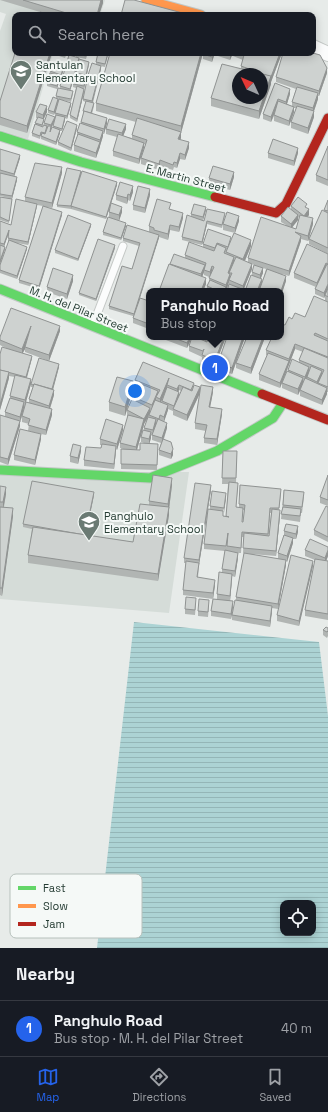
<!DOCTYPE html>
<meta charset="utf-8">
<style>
body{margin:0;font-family:"Space Grotesk",sans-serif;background:#242831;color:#f1f3f6}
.controls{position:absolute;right:12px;bottom:12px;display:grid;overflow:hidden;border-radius:8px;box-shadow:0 2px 10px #0003}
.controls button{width:36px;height:36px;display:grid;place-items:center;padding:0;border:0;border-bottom:1px solid #363941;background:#171b24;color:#f1f3f6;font:20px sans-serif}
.compass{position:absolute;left:232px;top:68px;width:36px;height:36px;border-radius:50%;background:#171b24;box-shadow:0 2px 10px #0003;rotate:314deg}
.you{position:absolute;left:135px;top:391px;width:14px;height:14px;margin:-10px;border:3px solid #fff;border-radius:50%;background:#1a73e8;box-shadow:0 0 0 6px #1a73e833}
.badge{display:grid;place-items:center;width:26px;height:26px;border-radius:50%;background:#2563eb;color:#fff;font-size:13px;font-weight:700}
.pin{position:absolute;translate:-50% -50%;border:2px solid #fff;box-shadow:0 1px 4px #0006}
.popup{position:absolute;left:146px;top:288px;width:138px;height:52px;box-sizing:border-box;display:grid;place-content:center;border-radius:8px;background:#171b24;filter:drop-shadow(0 1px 3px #0005);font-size:13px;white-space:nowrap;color:#9ea1a6}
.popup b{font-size:15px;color:#f1f3f6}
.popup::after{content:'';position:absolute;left:50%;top:100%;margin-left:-8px;border:8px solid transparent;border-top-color:#171b24}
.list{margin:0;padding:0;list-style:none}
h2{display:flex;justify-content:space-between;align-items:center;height:52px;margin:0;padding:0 16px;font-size:17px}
h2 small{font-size:13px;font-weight:400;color:#9ea1a6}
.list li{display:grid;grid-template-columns:26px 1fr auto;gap:12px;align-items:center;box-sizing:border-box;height:56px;padding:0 16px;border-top:1px solid #363941}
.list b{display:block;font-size:15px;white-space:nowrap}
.list p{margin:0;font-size:13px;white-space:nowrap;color:#9ea1a6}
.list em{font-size:13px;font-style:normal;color:#9ea1a6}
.icon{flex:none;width:22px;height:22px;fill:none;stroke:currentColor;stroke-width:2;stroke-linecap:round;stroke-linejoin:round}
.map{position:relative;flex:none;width:328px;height:948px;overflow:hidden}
.search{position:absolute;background:#171b24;box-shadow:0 2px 10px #0003;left:12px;right:12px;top:12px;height:44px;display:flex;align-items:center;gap:10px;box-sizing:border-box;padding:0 14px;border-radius:8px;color:#9ea1a6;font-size:15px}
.sheet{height:108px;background:#171b24}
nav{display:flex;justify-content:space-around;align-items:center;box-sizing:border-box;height:56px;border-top:1px solid #363941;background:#171b24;font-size:11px;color:#9ea1a6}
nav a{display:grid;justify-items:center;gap:2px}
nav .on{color:#2563eb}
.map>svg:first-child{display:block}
</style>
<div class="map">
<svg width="328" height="948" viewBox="0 0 328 948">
<defs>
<pattern id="water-rules" width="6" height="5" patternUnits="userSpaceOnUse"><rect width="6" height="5" fill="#acd3d4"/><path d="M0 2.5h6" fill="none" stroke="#94b6b7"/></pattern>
</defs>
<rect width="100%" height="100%" fill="#e7ebe9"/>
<g fill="#d5dcd8">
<polygon points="0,0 105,0 100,15 15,15 15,53 53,53 28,139 0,130 0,31 6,14 0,12"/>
<polygon points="0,472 189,472 169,613 0,599"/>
</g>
<path fill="url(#water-rules)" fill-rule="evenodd" d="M134,622l185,20 9,74v232h-231zM283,903h30v30h-30z"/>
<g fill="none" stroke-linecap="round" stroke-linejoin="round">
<g stroke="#c4c8c6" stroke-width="9">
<polyline id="lane" points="93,325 123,246"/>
</g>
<g stroke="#c4c8c6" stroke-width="16">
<polyline id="street" points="313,47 328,54"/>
</g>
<g stroke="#c2c8c6" stroke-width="11">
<g id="fast">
<polyline points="0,136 81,162 215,197"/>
<polyline points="0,289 262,394"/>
<polyline points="0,470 150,478 217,451 273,418 283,403"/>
</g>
</g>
<g stroke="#c2c8c6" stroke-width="11">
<polyline id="slow" points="146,0 201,15"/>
</g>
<g stroke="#c2c8c6" stroke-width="11">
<g id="jam">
<polyline points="215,197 276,213 286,204 328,118"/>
<polyline points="262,394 328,420"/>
</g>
</g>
<use href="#lane" stroke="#fbfcfc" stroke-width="7"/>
<use href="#street" stroke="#fbfcfc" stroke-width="14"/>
<use href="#fast" stroke="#63d668" stroke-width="9"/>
<use href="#slow" stroke="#ff974d" stroke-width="9"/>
<use href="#jam" stroke="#b3261e" stroke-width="9"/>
</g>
<g fill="#b1b5b3" fill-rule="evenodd">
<polygon points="0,0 103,0 103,3 99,15 39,15 40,12"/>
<polygon points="52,53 27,133 0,125 0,101"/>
<polygon points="56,53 67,53 65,58 56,55"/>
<polygon points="76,53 88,53 86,59 76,57"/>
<polygon points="110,53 203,53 181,133 181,138 180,140 189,148 185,160 180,159 177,168 174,167 173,170 160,166 159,170 141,164 141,158 145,145 144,144 139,164 113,156 113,151 117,137 106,134 106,129 126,129 123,136 132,138 132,135 136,122 96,111 96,103"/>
<polygon points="203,53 215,53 212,62 203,59"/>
<polygon points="218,53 233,53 230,60 218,56"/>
<polygon points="233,53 282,53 271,82 271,84 259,119 211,106 211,98 241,68 241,66 243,60 233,56"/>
<polygon points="108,55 105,67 100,66 101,69 93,103 94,106 92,114 107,118 104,134 103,134 103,136 96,158 74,151 74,145 77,137 77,132 81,124 81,122 84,114 83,111 86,102 83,101 83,99 87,81 87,78 96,65 96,62"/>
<polygon points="79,61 70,91 73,94 71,102 62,100 71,105 67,119 65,118 65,120 62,131 60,131 60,133 56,145 41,139 41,135 40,139 32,136 32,133 37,118 36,118 36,112 47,112 44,119 44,122 42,127 43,127 44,125 44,123 55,120 51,129 53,128 56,116 55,116 55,113 58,103 54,115 48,113 48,110 56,98 56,96 60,88 60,86"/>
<polygon points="89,64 84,89 84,92 77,122 70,118 70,115 76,88 73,87 73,84 76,75 76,73"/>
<polygon points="64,69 61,78 60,78 57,89 47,86 47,83 50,71"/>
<polygon points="327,73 319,96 318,96 318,99 314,111 314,117 308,134 291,128 291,122 296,108 294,108 294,112 289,126 274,121 274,116 271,122 263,119 263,114 275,83 290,94 287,104 292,106 292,102 296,89 276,82 276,77"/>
<polygon points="77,128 71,151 58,145 58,142"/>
<polygon points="328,146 328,186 316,181 316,175"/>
<polygon points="0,149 20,158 14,176 17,180 12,199 9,223 0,220 0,197 9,198 0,196"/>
<polygon points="268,153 298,153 294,166 268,158"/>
<polygon points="62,173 52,208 46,207 62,215 39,289 19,283 19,280 43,206 37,205 28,245 17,243 27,249 17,279 0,273 0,265 9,241 8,241 8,235 4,246 5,249 0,264 0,221 11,225 25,201 25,197"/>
<polygon points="81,174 71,209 57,207 57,205"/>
<polygon points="234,177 230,190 209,184 209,178"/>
<polygon points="117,185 106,219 71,209 71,206"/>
<polygon points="133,192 130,201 128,200 127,204 116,200 116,195"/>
<polygon points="150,195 145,213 133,210 133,205"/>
<path d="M328,200v54l-19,-10v-4l-1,1 -7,-2v2l-12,35 -7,-2 4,7 -5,15v-5h-21v-2l-8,-14v-3l2,-7 -2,-1v5l-9,22 -14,-5v-4l-3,9h-20l3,-9v-5l-5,-2v-3l-2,5 4,7 -3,7h-44l11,-27 15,-6v-3l18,-8v-3l28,-4 20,6 -6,15 3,1v-4l38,-33 -5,-3v-6l10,-6v-4l16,3 2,6 -2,2 6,7 -4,14 15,-27zM298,217l1,1 -3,11 -4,-2 6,-7zM263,268l3,1 -4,14 -1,-5 2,-5z"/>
<polygon points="170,209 183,218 179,232 170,230 168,240 159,237 139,300 149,301 149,329 133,323 133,316 109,309 109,306 132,269 139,246 123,241 123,238 149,232 149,226"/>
<polygon points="206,210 203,220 204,221 225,216 222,228 207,224 202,245 182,240 182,237 191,216 191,214"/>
<polygon points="109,212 122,212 119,221 126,226 121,240 103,235 103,232 109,217"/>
<polygon points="239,221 235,233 223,230 223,224"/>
<polygon points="91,226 78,261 55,253 55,250"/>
<polygon points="115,248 96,301 79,295 79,293"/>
<path d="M328,254v138h-1v2l-5,11 -22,-9v-5l-2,4 -16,-7v-5l-2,5 -21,-8v-6l8,-19h-1v-5l19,-25 7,-6 13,-2 20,-17v-3l-1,1 -9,-4v-5l1,-2 -22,-9v-5zM295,349l8,3 -4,8v2l-11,8v2l-6,11z"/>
<polygon points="73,281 67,299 47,292 47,287"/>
<path d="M60,331l-11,30 10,6 -6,23 1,5 -4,14 2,6 -6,20 -5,-1v5l-6,26 -21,-5v-5l27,-21 -13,-3 1,-7 -7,-2v-5l-2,5v4l-12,39 -8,-3v-46l5,1v-5l5,-14v-2l5,-19 -6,-1v2l-9,32v-56l6,-6 -6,-3v-8zM25,349v3l24,9 -18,23v3h2l-4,12v4l-3,-1 5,-18 -4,-6 5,-20 -9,-5z"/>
<polygon points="158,337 192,337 187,348"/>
<polygon points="192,337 208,337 207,342 209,337 226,337 215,365 202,360 202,357 189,351 189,346"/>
<polygon points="245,337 232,374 218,369 218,363"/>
<polygon points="245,337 264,337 264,340 251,374 236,368 236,363 247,338"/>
<path d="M135,380l59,6 6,7 -13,28 -14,-6v-4l-5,-2v1l-4,11 3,7 -3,11 9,16 -2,4 -12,-4v-5l2,-7 -9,-3v-4l-1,-1v3l-2,6h9l-1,26 -36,-1v-20h2l-3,-1v-5l8,-27h-1v-6l6,-11v-2l4,-11 -2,-1zM179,390l2,1 -2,4 -1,-4zM147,420l-3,8v2l-3,7v5l3,1 -4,7h-3l7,-26z"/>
<polygon points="133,390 125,416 109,411 109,402"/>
<polygon points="213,392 210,407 222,414 217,445 204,443 204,438 206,431 195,429 195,423"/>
<polygon points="123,430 117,450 116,449 114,469 84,466 84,460 101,448 102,445 100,445 100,439"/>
<polygon points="81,451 78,464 70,462 70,456"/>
<path d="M223,451h14l-1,31 2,6 -2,19h3v-3l42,-10 -2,16 1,5 -4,41 -26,-2 28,5v-6l6,-18v-4l14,1 -2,7h-3v4l-6,19 -1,-1v4l-8,44 -6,-1 -2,19 -38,-7v-5l4,-15v-3l8,-44h-1l1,-16h-2l-1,16h-3v5l-3,19 -3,-1 -2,25 3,6 -2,12 -20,-3v-5l2,-12 -30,-4v-5l3,-27h-2v-5l27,-68 -12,75 -1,13 17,7 -2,14h4v-5l5,-22v-3l3,-18 -21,-2v-5l6,-35v-3l16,-8 -3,15v3l3,1 2,-33h-6zM243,510h1l-1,12h-1zM270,513h1l-2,23h-1z"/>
<polygon points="328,475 328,506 320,503 320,497"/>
<polygon points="172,485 169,509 169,515 158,581 28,563 28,555 32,529 23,527 23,524 94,495 86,535 133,542 149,505 149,501"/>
<polygon points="0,486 6,494 4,507 13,516 2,596 0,595"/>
<polygon points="284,490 304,497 302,513 301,513 300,522 281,519"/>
<polygon points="328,507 328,542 314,535 314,530"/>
<polygon points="328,547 328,556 326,561 328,561 328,620 305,616 305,610 315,560 305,556 305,550"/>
<polygon points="313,566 299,626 277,621 277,615"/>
<polygon points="196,603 195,615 185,614 185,609"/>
<polygon points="209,605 208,617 198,616 198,611"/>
<polygon points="328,628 328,636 327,638 323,635 323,630"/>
</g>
<g fill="#909392">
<polygon points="101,0 103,0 103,3 99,15 97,15"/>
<polygon points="50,53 52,53 27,133 27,126"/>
<polygon points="201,53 203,53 181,133 181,138 178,145 178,139 181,132 181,126"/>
<polygon points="213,53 215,53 212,62 212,57"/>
<polygon points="231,53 233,53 230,60 230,55"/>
<polygon points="280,53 282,53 271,82 271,77"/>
<polygon points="79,58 79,61 70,91 70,89"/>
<polygon points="89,62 89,64 84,89 84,86"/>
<polygon points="64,66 64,69 61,78 61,75"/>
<polygon points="101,66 101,69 92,104 92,101 97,84 97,81"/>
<polygon points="327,68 327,73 319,96 319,91"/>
<polygon points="60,76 60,78 57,89 57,86"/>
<polygon points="271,76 271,84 259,119 259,111"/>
<polygon points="84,89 84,92 77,122 77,119"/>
<polygon points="290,89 290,94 286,107 286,102"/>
<polygon points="318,93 318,99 313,114 313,108"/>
<polygon points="58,99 58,101 54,115 54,112"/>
<polygon points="278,99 278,104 271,122 271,117"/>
<polygon points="71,103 71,105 67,119 67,116"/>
<polygon points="47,106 47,112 43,120 43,115"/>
<polygon points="294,107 294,112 289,126 289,121"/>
<polygon points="314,111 314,117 308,134 308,128"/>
<polygon points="55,117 55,120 51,128 51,125"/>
<polygon points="65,117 65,120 62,131 62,129"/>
<polygon points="107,118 107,124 104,134 104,129"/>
<polygon points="126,124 126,129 122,139 122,133"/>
<polygon points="77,125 77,128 71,151 71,148"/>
<polygon points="60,130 60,133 56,145 56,142"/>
<polygon points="103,131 103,136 100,146 100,140"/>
<polygon points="100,142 100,147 96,158 96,153"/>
<polygon points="189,142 189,148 185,160 185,155"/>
<polygon points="144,143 144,148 139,164 139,159"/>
<polygon points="298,148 298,153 294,166 294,161"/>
<polygon points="180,153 180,159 177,168 177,163"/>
<polygon points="20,155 20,158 14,177 14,174"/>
<polygon points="160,160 160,166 159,170 159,164"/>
<polygon points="62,167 62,173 52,208 52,203"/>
<polygon points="81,171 81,174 71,209 71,206"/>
<polygon points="234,172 234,177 230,190 230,184"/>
<polygon points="17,177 17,180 12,199 12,196"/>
<polygon points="117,182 117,185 106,219 106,217"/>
<polygon points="133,186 133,192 130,201 130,195"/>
<polygon points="150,189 150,195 145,213 145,208"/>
<polygon points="128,194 128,200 127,204 127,198"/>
<polygon points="37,204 37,206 28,245 28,242"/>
<polygon points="122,207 122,212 119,221 119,215"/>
<polygon points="206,207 206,210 203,220 203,217"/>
<polygon points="309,209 309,215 304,221 304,216"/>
<polygon points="62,212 62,215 39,289 39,286"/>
<polygon points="183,213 183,218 179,232 179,227"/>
<polygon points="298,215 298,220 291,229 291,224"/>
<polygon points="239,216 239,221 235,233 235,228"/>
<polygon points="313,218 313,224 308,241 308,236"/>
<polygon points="207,221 207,224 202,245 202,242"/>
<polygon points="126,223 126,226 121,240 121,238"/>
<polygon points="91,224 91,226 78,261 78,259"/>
<polygon points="170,225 170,230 168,240 168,234"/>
<polygon points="9,230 9,232 4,247 4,244"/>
<polygon points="159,235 159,238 134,317 134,314"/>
<polygon points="301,236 301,241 289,276 289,271"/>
<polygon points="251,240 251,246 243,265 243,259"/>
<polygon points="115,245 115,248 96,301 96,299"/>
<polygon points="5,247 5,249 0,264 0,261"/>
<polygon points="27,247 27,249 17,279 17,276"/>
<polygon points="234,257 234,263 229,273 229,275 228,273"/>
<polygon points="326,263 326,268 317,288 317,283"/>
<polygon points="252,264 252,269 243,291 243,286"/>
<polygon points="205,265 205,270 204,270 204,272 201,280 201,274"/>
<polygon points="212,266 212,271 210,277 210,272"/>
<polygon points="263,268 263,273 260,280 260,275"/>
<polygon points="230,274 230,279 229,280 229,282 226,291 224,291 226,287 226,285"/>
<polygon points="73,275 73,281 67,299 67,294"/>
<polygon points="286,276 286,281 281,296 281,291"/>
<polygon points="206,278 206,284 203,291 201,291"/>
<polygon points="262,279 262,284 259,291 257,291"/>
<polygon points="328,284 328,290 325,295 324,298 324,293"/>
<polygon points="31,326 25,347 25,349 22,354 22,349"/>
<polygon points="60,326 60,331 49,361 49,355"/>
<polygon points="190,337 192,337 187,348 187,343"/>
<polygon points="206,337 208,337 205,345 205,340"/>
<polygon points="224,337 226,337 215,365 215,360"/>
<polygon points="243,337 245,337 232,374 232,368"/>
<polygon points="263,337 264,337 264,340 251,374 251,368"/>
<polygon points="295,344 295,349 280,388 280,383"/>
<polygon points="32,356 32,358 26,380 26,377"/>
<polygon points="59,364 59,367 52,393 52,390"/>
<polygon points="309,367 309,372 305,382 305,377"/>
<polygon points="322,371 322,376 318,383 317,387 317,382"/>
<polygon points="9,372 9,378 0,410 0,405"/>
<polygon points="169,378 167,385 167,388 160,404 160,399"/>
<polygon points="303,378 303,384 298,395 298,389"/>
<polygon points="31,379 31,384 25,405 25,400"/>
<polygon points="133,381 133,390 125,416 125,407"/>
<polygon points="179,385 179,390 177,395 177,389"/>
<polygon points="200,387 200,393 187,421 187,415"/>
<polygon points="213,387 213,392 209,413 209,407"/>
<polygon points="327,388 327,394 322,405 322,400"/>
<polygon points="54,390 54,395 49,411 49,406"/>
<polygon points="158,391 158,396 156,397 156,400 152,410 152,405"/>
<polygon points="179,392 179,397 174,410 174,406"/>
<polygon points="24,402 24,408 20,422 20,417"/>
<polygon points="168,405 168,410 164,422 164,417"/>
<polygon points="150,408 150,413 144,424 144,419"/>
<polygon points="52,409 52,415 46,435 46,430"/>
<polygon points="222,409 222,414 217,445 217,439"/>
<polygon points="144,419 144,425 136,453 136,447"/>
<polygon points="156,419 156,425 153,436 153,430"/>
<polygon points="20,421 20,426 8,465 8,459"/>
<polygon points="167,423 167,428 162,443 162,438"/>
<polygon points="123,425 123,430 117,450 117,444"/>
<polygon points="151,432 151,438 149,445 149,439"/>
<polygon points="41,434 41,439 35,465 35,460"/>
<polygon points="81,446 81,451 78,464 78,458"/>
<polygon points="116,446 116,451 114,469 114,464"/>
<polygon points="173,449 173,455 171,459 171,454"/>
<polygon points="172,478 172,485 169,509 169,515 158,581 158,574 168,509 168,504"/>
<polygon points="211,485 211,490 199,565 199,560"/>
<polygon points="6,487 6,494 3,510 3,502"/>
<polygon points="94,492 94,495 85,538 85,535"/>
<polygon points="226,493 226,498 224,513 224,508"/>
<polygon points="13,508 13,516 2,596 2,588"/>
<polygon points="270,508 270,513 268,540 268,534"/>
<polygon points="280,510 280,515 276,556 276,551"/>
<polygon points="298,526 298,532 296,539 296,534"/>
<polygon points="293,538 293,543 287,562 287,556"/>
<polygon points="328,550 328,556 325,564 325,558"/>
<polygon points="238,553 238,558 235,577 235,571"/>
<polygon points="286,560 286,565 278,609 278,604"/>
<polygon points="313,561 313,566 299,626 299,621"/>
<polygon points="232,574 232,579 230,601 230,596"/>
<polygon points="215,580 215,585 213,599 213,593"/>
<polygon points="233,601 233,607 231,619 231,614"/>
<polygon points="272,606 272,612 270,627 270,621"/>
</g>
<g fill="#ced2d0" stroke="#909392">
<polygon points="23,0 101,0 97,15 73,15"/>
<polygon points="125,0 134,0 190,15 121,15"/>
<polygon points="40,12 51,15 39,15"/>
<polygon points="15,53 50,53 27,126 0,117 0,101"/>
<polygon points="59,53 66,53 65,55"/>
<polygon points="76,53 87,53 86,56 76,54"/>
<polygon points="98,53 108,53 105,64 96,62"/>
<polygon points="110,53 201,53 181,126 96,103"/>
<polygon points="203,53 213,53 212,57 203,54"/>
<polygon points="238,53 280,53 271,77 241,66 244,55"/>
<polygon points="283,53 313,53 320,55 327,68 319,91 276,77"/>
<polygon points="69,55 79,58 70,89 60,86"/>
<polygon points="79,59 89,62 86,75 76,73"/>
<polygon points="53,62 64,66 61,75 50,71"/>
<polygon points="92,63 101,66 97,81 87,78"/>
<polygon points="222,64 262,74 238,74 238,98 262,98 262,74 271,76 259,111 211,98"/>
<polygon points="50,73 60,76 57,86 47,83"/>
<polygon points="75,75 86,77 84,86 73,84"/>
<polygon points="87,80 97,82 92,101 83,99"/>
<polygon points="275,83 290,89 286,102 278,99 271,117 263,114"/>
<polygon points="77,86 84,89 77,119 70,115"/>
<polygon points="297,87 318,93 313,108 292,102"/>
<polygon points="58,88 73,91 71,99 56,96"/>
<polygon points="53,97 58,99 54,112 48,110"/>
<polygon points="59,99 71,103 67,116 55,113"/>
<polygon points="86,101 94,103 91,113 83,111"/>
<polygon points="278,101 294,107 289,121 274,115"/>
<polygon points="40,104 47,106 43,115 36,112"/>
<polygon points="297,106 314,111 308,128 291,122"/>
<polygon points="84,111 107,118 104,129 81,122"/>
<polygon points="47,114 55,117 51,125 44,123"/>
<polygon points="56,115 65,117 62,129 53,126"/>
<polygon points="38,117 44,119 42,125 35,123"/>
<polygon points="137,118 181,132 178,139 189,142 185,155 180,153 177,163 174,162 173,165 160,160 159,164 141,158 147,140 132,135"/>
<polygon points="109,119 126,124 122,133 106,129"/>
<polygon points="67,121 77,125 71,148 58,142"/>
<polygon points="80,123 103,131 100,140 77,132"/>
<polygon points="35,124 43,127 43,125 47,126 45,133 41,132 40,136 32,133"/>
<polygon points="48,126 51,126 50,132 52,127 60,130 56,142 41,136 42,133 45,134"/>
<polygon points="78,134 100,142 96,153 74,145"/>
<polygon points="118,134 144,143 139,159 113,151"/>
<polygon points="273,139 298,148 294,161 268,153"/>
<polygon points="328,146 328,180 316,175"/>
<polygon points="0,149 20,155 14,174 0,170"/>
<polygon points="35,163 62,167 52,203 25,197"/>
<polygon points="213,166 234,172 230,184 209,178"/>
<polygon points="67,168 81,171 71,206 57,205"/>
<polygon points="82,171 117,182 106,217 71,206"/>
<polygon points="0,173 17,177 12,196 0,194"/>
<polygon points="120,182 133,186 130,195 128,194 127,198 116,195"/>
<polygon points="138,186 150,189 145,208 133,205"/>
<polygon points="0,197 12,199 9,221 0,217"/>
<polygon points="298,197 307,204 305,207 309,209 304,216 313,218 308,236 295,232 301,236 289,271 248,258 261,217 296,229 300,215 304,216 291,206"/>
<polygon points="16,199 37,204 28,242 8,238 9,230 4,244 0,243 0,221 11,225"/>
<polygon points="157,199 171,203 169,209 183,213 179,227 170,225 168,234 154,230 154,228 149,226"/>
<polygon points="328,200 328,211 324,210"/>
<polygon points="111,203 122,207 119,215 109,212"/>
<polygon points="194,204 206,207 203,217 191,214"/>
<polygon points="43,206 62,212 39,286 19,280"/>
<polygon points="288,207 298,215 291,224 281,216"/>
<polygon points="207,209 225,213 222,225 207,221 202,242 182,237 187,215 204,221"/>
<polygon points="322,210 328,213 328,248 309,239"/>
<polygon points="227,212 239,216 235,228 223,224"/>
<polygon points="68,215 91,224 78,259 55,250"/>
<polygon points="108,217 126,223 121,238 103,232"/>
<polygon points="127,225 159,235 134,314 109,306 122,266 132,269 140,243 123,238"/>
<polygon points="208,229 231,237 228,247 217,243 215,248 203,244"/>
<polygon points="234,233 251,240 243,259 226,252"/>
<polygon points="98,239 115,245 96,299 79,293"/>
<polygon points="9,240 27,247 17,276 0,270 0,265"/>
<polygon points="189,242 214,251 217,244 226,248 224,253 234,257 228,273 230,274 226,285 209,278 214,267 212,266 210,272 204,270 206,263 185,255"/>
<polygon points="307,244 328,254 328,264 326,263 317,283 294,273"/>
<polygon points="0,245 5,247 0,261"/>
<polygon points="174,254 205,265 201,274 170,264"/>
<polygon points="236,257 252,264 243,286 229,280 232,273 229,273"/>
<polygon points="169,264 206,278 201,291 159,291"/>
<polygon points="327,264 328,265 328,284 324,293 315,289"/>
<polygon points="254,265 263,268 260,275 252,272"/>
<polygon points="53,268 73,275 67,294 47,287"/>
<polygon points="267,269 286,276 281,291 267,291 260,288"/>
<polygon points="251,275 262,279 257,291 245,291"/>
<polygon points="210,280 226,287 224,291 218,291 207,286"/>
<polygon points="229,284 242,289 241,291 227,291"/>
<polygon points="207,288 213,291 206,291"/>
<polygon points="328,288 328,297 325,295"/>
<polygon points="314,296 328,302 328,339 315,333 314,335 328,341 328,357 295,344 289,359 266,350 272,337 281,337 281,324 285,325 289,317 292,319 295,313 305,317"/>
<polygon points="140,298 149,301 149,324 133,318"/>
<polygon points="11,308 60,326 49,355 25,347 31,326 22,349 0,340 0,337"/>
<polygon points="172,337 190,337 187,343"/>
<polygon points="192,337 195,337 207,342 209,337 224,337 215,360 202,355 204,349 203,351 189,346"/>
<polygon points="198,337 206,337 205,340"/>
<polygon points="227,337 243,337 232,368 218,363"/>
<polygon points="247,337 263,337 251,368 236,363"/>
<polygon points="2,347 32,356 26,377 0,370 0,354"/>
<polygon points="304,348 328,358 328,387 318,383 324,370 299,360"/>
<polygon points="268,353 289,361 280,383 259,374"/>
<polygon points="39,358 59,364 52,389 34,384 33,385 31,384"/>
<polygon points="292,359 309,367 305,377 288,370"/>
<polygon points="143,362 194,383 191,390 179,385 177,389 167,385 169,378 160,399 156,397 160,390 135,380"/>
<polygon points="311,366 322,371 317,382 307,377"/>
<polygon points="0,370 9,372 0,405"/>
<polygon points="287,371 303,378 298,389 282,383"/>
<polygon points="15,375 31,379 25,400 10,396"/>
<polygon points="117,377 133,381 125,407 109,402"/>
<polygon points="305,378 327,388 322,400 300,390"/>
<polygon points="139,383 158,391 152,405 133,397"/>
<polygon points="34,384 54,390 49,406 29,399"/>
<polygon points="194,385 200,387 187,415 173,409 183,387 192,391"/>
<polygon points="201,385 213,387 209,407 222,409 217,439 204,438 207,425 195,423"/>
<polygon points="167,387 179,392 174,406 162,401"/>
<polygon points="10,398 24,402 20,417 5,412"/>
<polygon points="132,399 150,408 144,419 127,410"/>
<polygon points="155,400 168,405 164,417 160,415 159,419 149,415"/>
<polygon points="26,402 52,409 46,430 28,425 30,419 22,416"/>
<polygon points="0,415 20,421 8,459 0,457"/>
<polygon points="128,415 144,419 136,447 120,443"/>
<polygon points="148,417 156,419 153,430 144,428"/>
<polygon points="106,419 123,425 117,444 100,439"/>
<polygon points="158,419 167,423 162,438 152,435"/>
<polygon points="20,429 41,434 35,460 14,455"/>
<polygon points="143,430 151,432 149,439 141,437"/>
<polygon points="163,439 171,442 173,449 171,454 159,450"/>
<polygon points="140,443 158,444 157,465 121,464 121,449 140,450"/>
<polygon points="73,444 81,446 78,458 70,456"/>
<polygon points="102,444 116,446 114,464 84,460 86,447 101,448"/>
<polygon points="223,451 237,451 236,478 222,478"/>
<polygon points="153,475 172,478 168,504 149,501"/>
<polygon points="328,475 328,500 320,497"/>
<polygon points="32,481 94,492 85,535 23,524"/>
<polygon points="229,482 238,483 236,507 243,508 242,522 243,522 245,505 239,504 240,485 281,489 279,508 270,508 268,534 242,532 241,548 227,546 228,533 226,546 204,544 208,509 223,511 223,516 229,517 226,516"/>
<polygon points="195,483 211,485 199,560 184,558"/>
<polygon points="0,486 6,487 3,502 0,502"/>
<polygon points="284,490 304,492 302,507 283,505"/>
<polygon points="212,491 226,493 224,508 210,506"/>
<polygon points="140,504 169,507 158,574 28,555 33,527 133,542"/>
<polygon points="326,506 328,507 328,537 314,530"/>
<polygon points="0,507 13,508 2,588 0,588"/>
<polygon points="283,507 301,509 300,516 281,514"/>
<polygon points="272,509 280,510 276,551 243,548 244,533 269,536"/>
<polygon points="286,524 298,526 296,534 284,531"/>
<polygon points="284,535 293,538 287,556 278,553"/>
<polygon points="310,539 328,547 328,550 325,558 305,550"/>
<polygon points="225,550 238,553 235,571 222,569"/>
<polygon points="244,553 286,560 278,604 236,597"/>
<polygon points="291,555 313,561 299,621 277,615"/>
<polygon points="315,559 328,561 328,614 305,610"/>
<polygon points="186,561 199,563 197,577 215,580 213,593 183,590"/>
<polygon points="219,572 232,574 230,596 217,594"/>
<polygon points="186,597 196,598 195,610 185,609"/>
<polygon points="199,599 209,600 208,612 198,611"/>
<polygon points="213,599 233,601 231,614 211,611"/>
<polygon points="235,600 272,606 270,621 232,615"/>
<polygon points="326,627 328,628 328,631 327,632 323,630"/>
</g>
<defs>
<g id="school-pin" transform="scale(1.15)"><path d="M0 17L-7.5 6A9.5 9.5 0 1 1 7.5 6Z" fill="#6a7a73" stroke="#f5f9f7"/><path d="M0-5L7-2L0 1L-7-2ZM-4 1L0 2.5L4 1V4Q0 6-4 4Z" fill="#fff"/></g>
</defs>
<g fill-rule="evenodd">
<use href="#school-pin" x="21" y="71"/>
<use href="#school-pin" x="89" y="522"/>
</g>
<g text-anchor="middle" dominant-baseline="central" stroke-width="4" stroke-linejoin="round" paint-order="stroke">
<g font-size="11" fill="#263d34" stroke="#f5f9f7" text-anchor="start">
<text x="36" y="65">Santulan<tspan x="36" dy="13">Elementary School</tspan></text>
<text x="104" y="516">Panghulo<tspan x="104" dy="13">Elementary School</tspan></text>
</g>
<g font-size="11" fill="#263d34" stroke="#f5f9f7">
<text transform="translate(186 178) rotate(15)">E. Martin Street</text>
<text transform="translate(79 309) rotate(22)">M. H. del Pilar Street</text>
</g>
</g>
<rect x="10" y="874" width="132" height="64" rx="6" fill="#f5f9f7" stroke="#b7c1bc" stroke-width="1"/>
<rect x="18" y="886" width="18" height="4" fill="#63d668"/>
<rect x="18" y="904" width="18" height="4" fill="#ff974d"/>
<rect x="18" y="922" width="18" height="4" fill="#b3261e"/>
<g font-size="11" fill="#263d34">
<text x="43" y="892">Fast</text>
<text x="43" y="910">Slow</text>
<text x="43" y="928">Jam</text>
</g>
</svg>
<div class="controls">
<button><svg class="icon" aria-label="locate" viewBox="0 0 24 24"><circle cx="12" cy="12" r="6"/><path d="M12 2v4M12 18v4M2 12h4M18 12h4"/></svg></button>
</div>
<svg class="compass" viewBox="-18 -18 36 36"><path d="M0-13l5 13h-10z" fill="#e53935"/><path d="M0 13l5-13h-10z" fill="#9ea1a6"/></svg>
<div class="you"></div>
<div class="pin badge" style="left:215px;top:368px">1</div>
<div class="popup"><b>Panghulo Road</b>Bus stop</div>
<div class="search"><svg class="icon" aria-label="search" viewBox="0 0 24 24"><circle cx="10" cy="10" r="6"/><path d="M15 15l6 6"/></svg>Search here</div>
</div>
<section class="sheet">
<h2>Nearby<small></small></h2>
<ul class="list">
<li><span class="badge">1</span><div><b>Panghulo Road</b><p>Bus stop · M. H. del Pilar Street</p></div><em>40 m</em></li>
</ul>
</section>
<nav>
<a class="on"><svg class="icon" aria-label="map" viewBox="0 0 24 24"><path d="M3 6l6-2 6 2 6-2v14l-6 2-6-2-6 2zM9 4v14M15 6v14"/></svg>Map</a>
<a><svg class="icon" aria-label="directions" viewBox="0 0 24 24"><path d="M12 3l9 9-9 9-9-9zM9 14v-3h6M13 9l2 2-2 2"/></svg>Directions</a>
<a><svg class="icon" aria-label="saved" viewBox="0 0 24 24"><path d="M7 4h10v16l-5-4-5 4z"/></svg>Saved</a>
</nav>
